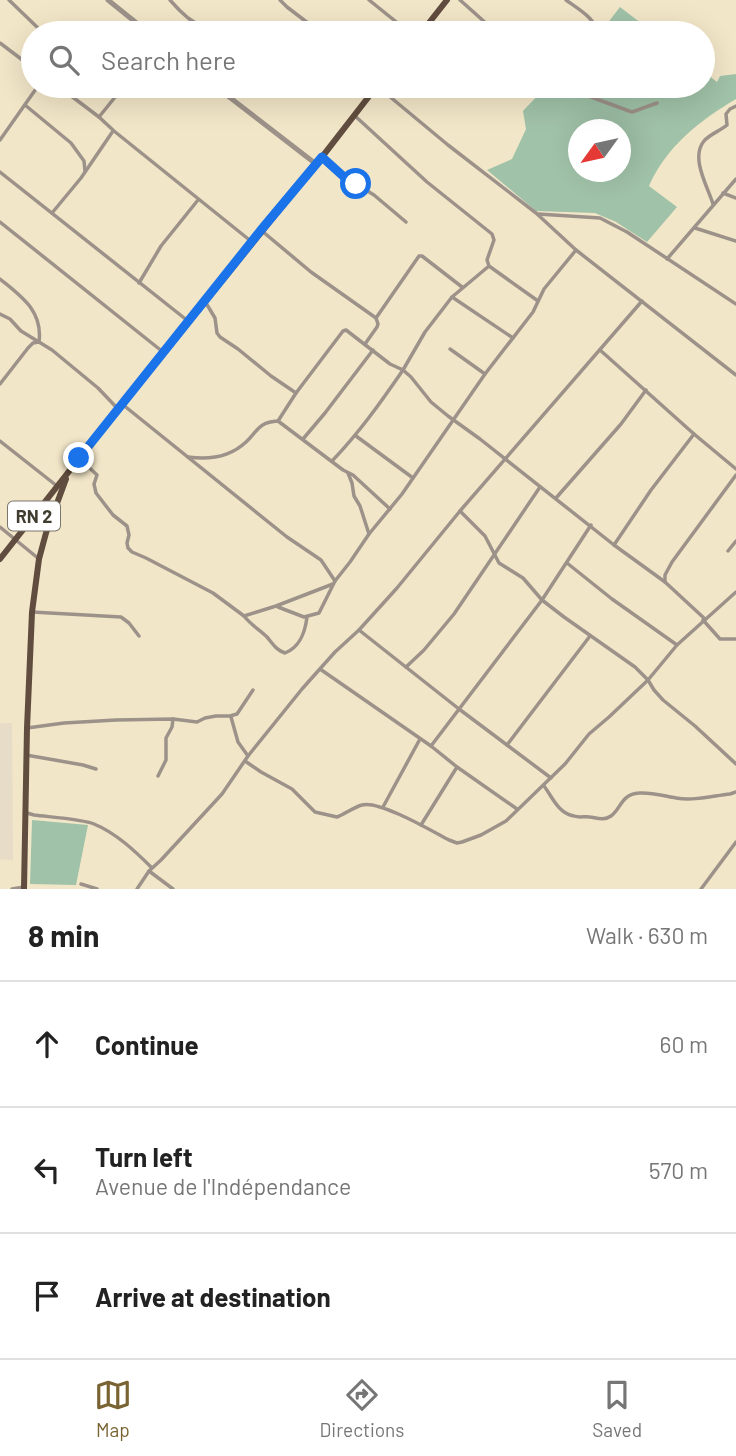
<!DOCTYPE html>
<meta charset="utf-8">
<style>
body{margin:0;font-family:Barlow,sans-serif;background:#f6f6f6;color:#222}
.compass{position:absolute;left:568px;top:119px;width:63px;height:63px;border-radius:50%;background:#fff;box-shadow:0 7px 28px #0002;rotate:237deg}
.stop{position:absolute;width:21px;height:21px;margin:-16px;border:5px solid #1a73e8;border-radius:50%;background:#fff}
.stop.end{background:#1a73e8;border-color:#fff;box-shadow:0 2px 7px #0008}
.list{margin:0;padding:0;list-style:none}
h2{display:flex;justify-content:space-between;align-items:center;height:91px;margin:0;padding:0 28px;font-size:30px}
h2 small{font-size:23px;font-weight:400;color:#767676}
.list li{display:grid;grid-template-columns:46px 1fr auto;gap:21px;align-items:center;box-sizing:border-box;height:126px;padding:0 28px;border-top:2px solid #e0e0e0}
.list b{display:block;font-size:26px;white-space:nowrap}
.list p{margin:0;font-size:23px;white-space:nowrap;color:#767676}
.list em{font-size:23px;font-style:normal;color:#767676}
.icon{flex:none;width:38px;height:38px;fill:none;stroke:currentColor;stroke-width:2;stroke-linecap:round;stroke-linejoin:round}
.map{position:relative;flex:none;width:736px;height:889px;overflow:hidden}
.search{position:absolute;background:#fff;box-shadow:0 7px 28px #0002;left:21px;right:21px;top:21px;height:77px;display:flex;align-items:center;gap:18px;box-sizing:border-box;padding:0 24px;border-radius:38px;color:#767676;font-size:26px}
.sheet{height:469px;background:#fff}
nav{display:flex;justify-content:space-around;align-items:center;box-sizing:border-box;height:98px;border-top:2px solid #e0e0e0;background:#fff;font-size:19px;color:#767676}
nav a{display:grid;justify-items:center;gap:4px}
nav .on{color:#796332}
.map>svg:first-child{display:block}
</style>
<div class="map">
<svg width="736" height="889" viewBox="0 0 736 889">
<rect width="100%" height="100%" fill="#f2e6c8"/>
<polygon fill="#e6dcc7" points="0,723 12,723 13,860 0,859"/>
<g fill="#a0c2a8" fill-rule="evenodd">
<polygon points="620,7 654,33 600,33"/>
<path d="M703,71l14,11 3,-6 16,-2v25c-36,21 -70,48 -87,87l28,21 -30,35 -31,-20 -21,-9 -59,-2 -49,-41 25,-11 14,-30 -3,-18 17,-18 22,-2 2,-5h139zM578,130h42v42h-42z"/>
<polygon points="32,820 88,825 76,885 30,884"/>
</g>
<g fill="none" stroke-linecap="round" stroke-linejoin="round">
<g stroke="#9d9289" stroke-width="3.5">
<polyline points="9,0 38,28 39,33"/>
<path d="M170,0c6,7 11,12 18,18 7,5 15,8 20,15"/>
<polyline points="280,0 287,7 321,33"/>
<polyline points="369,0 410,33"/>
<polyline points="460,0 497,33"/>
<path d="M566,0c11,8 27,17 31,30"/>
<polyline points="0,43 33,68"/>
<polyline points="24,62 33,46"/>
<polyline points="58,86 99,117 114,131 252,242"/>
<polyline points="377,86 448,145 536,213 576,250 736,375"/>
<polyline points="568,86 580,93 632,112 657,103"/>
<polyline points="25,105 71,143 84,161 85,171"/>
<polyline points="354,115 427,182 492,234 494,240 487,260 489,266 538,301"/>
<polyline points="99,117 124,86"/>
<polyline points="0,140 38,86"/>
<polyline points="323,157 343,176 374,195 406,222"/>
<polyline points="0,172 188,321"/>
<polyline points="723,193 736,198"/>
<path d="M713,204c-5,-17 -23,-46 -9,-63 6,-7 16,-10 23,-16l-1,-11 4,-5 6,-3"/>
<polyline points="52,213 81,178 113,131"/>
<polyline points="538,214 600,218 627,232 736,304"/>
<polyline points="0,222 163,352"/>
<polyline points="695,228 736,241"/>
<polyline points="262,231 311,272 376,318 378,324 377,327 365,344"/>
<polyline points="667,259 736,179"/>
<path d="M0,279c22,18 43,32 39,63l-6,1 -5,5 -28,36"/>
<polyline points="139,283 161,246 198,200"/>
<polyline points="452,297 513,338"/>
<polyline points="206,303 215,318 217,333 220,337 238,349 271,376 296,393"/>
<polyline points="0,314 10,319 21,331 52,350 98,388 118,409"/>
<polyline points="376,318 419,256 422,256 462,287"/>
<polyline points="450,349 485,374"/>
<polyline points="600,350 694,434 736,469"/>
<polyline points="122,404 287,537 321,560 335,581"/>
<polyline points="278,421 296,393 343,331 346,330 390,364 403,370 425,332 452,297 489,266"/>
<polyline points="356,436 413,478"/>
<polyline points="303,439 325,413 373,350"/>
<polyline points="0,441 57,486"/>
<path d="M188,457c21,3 41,1 58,-15 12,-11 12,-20 32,-21l65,49 10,5 37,34"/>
<polyline points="79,458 97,475 94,484 96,493 113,515 127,526 129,535 127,543 128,548 132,552 146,558 213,593 244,616 276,606 333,584"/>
<path d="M332,461c27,-28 49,-59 71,-91l8,7 20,25 17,14 32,23 134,106 51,37 40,37"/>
<polyline points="556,498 621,424 646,390"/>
<polyline points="460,511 485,536 499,563 523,578 542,600 564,617 635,667 648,680 654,690 663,700 695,726 736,764"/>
<polyline points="0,527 39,559"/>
<polyline points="369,534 402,494 485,374 533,312 544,289 576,250"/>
<polyline points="614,545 651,490 694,434"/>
<polyline points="728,551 736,541"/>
<polyline points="567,563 612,599 677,645"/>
<polyline points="665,582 665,575 672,562 736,475"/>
<polyline points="278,607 304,617 319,613 335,581 350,562 369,534 360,506 354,496 352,483 348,473"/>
<polyline points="32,612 121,617 129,623 139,636"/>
<path d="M244,616c7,9 16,14 23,21 6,7 9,13 18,16 15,-6 20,-20 22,-36"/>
<polyline points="703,620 720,639 736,639"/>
<polyline points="359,630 459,709 551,778"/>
<polyline points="406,667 424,650 454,614 540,487"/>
<polyline points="320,669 431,746 457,767 517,809"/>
<polyline points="231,717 238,742 248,756"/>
<polyline points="27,728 64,723 116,720 173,719 197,722 205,718 216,716 230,716 237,714 253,690"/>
<polyline points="507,745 590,636"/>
<polyline points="431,746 542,600 591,525"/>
<polyline points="26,755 83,765 96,769"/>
<path d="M245,761l16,11 31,17 23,23 22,5c8,-3 17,-10 25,-12 17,-5 70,26 87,35l8,3 5,-1 19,-7 25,-14 59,-57 24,-30 20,-17 39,-37 29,-35 59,-53"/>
<polyline points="158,776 166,760 166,738 172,727 173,719"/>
<path d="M544,786c9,12 14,27 30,30 5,2 11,0 16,1 7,1 14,4 21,-1 10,-7 10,-22 28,-23 12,-1 25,3 37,5 18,3 36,-2 54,-4l6,-2"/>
<polyline points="383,807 420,739"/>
<path d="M27,813l7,2c15,2 48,4 60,9 22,9 41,27 58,44"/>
<polyline points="421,825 457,767"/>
<polyline points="149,871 173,889"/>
<polyline points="81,884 97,889"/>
<polyline points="12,889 24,887"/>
<polyline points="137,889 149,871 161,860 222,794 248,756 302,689 335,652 359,630 397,588 460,511 642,301"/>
<polyline points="701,889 736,842"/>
</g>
<g stroke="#9d9289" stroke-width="5">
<polyline points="108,0 149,33"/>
<polyline points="215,86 316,164"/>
</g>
<g stroke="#614d3f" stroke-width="6">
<polyline points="421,33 447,0"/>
<polyline points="0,559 96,437 322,157 377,86"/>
<polyline points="24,889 27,728 32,612 39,559 46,533 66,479"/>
</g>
</g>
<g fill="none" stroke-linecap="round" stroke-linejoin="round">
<polyline stroke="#1a73e8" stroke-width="9" points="79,458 261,230 322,157 343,176 356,184"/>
</g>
<g text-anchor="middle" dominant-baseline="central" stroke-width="5" stroke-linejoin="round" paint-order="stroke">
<rect fill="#fff" stroke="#7a766e" stroke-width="2" x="8" y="501.5" width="52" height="29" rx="5"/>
<g font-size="18" font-weight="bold" fill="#413c30">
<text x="34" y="516">RN 2</text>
</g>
</g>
</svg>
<svg class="compass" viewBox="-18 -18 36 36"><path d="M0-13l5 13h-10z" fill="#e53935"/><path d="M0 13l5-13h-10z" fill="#767676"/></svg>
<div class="stop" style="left:356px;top:184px"></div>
<div class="stop end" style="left:79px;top:458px"></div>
<div class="search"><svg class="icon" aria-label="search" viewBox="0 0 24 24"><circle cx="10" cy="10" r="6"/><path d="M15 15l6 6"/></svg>Search here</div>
</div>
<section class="sheet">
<h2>8 min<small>Walk · 630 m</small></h2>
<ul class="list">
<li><svg class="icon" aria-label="ahead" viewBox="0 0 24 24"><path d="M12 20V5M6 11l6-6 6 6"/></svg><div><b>Continue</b></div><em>60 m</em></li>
<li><svg class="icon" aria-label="left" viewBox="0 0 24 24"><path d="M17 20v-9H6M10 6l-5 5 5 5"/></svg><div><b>Turn left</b><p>Avenue de l'Indépendance</p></div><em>570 m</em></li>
<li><svg class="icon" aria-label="arrive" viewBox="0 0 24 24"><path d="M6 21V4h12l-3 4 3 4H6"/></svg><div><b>Arrive at destination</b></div></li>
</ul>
</section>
<nav>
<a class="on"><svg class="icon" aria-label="map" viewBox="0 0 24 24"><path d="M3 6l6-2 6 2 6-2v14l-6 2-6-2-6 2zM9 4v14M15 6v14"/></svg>Map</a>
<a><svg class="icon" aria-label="directions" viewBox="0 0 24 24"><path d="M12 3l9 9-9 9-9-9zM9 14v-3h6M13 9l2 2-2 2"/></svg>Directions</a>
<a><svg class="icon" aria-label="saved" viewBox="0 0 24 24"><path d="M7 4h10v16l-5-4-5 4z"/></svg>Saved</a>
</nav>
